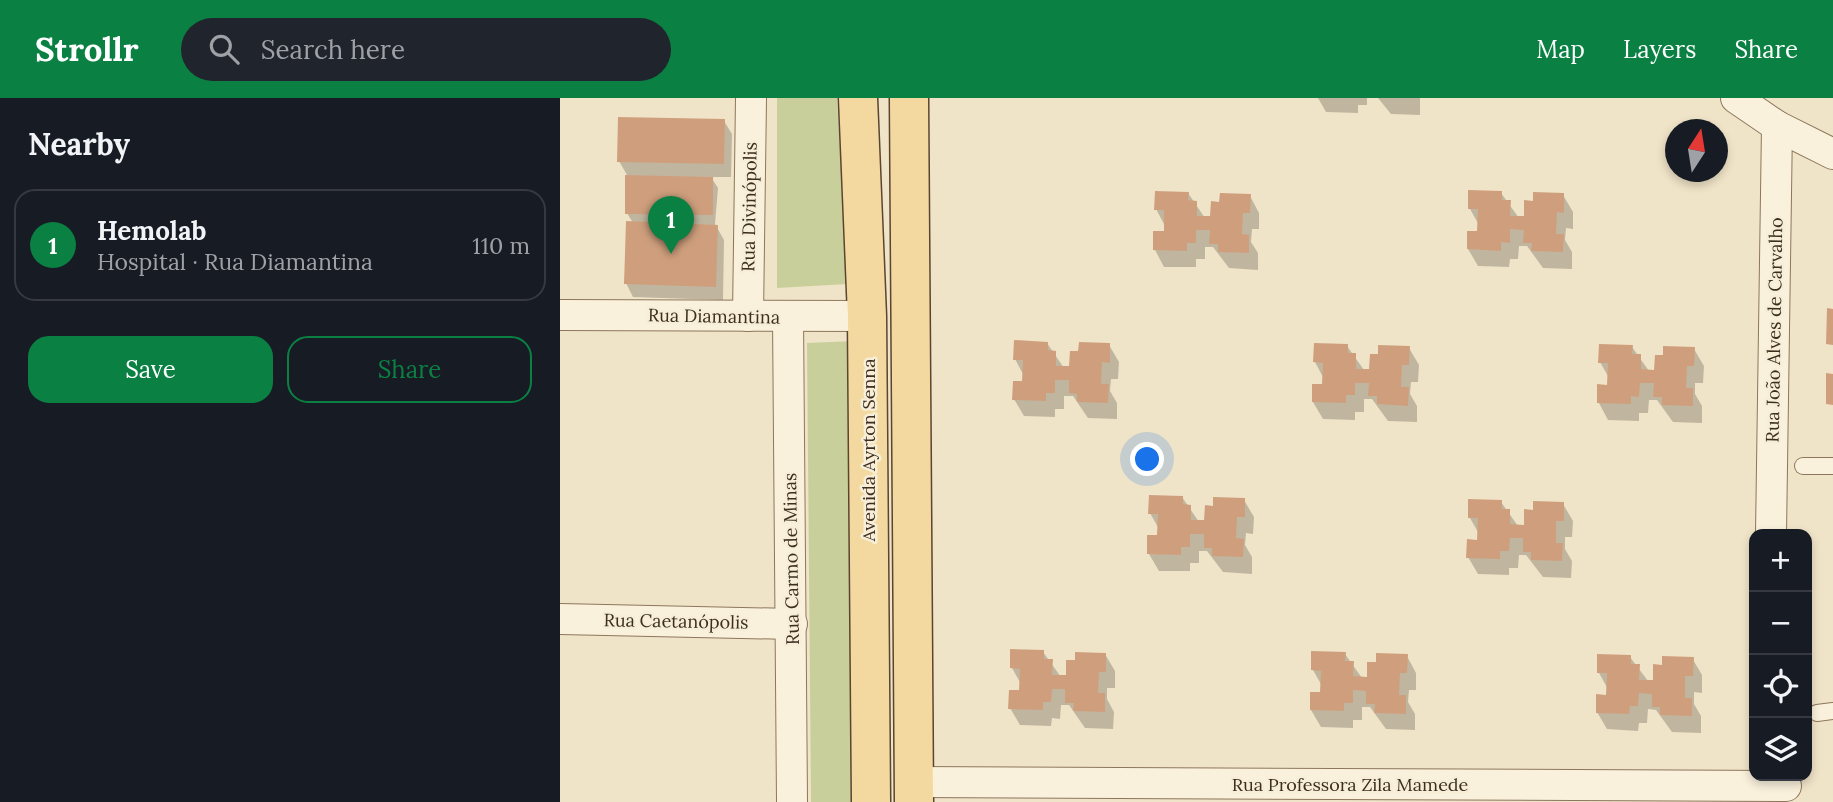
<!DOCTYPE html>
<meta charset="utf-8">
<style>
body{margin:0;font-family:Lora,serif;background:#20242c;color:#f1f3f6}
.controls{position:absolute;right:21px;bottom:21px;display:grid;overflow:hidden;border-radius:14px;box-shadow:0 4px 10px #0003}
.controls button{width:63px;height:63px;display:grid;place-items:center;padding:0;border:0;border-bottom:2px solid #363941;background:#171b24;color:#f1f3f6;font:35px sans-serif}
.compass{position:absolute;left:1105px;top:21px;width:63px;height:63px;border-radius:50%;background:#171b24;box-shadow:0 4px 10px #0003;rotate:12deg}
.you{position:absolute;left:588px;top:362px;width:24px;height:24px;margin:-18px;border:5px solid #fff;border-radius:50%;background:#1a73e8;box-shadow:0 0 0 10px #1a73e833}
.badge{display:grid;place-items:center;width:46px;height:46px;border-radius:50%;background:#0b8043;color:#fff;font-size:23px;font-weight:700}
.pin{position:absolute;translate:-50% -58px;filter:drop-shadow(0 2px 4px #0008)}
.pin::after{content:'';position:absolute;top:37px;width:24px;height:21px;background:inherit;clip-path:polygon(0 0,100% 0,50% 100%)}
.list{margin:0;padding:0;list-style:none}
h2{display:flex;justify-content:space-between;align-items:center;height:91px;margin:0;padding:0 28px;font-size:30px}
h2 small{font-size:23px;font-weight:400;color:#9ea1a6}
.list li{display:grid;grid-template-columns:46px 1fr auto;gap:21px;align-items:center;box-sizing:border-box;height:112px;margin:0 14px 14px;padding:0 14px;border:2px solid #363941;border-radius:21px}
.list b{display:block;font-size:26px;white-space:nowrap}
.list p{margin:0;font-size:23px;white-space:nowrap;color:#9ea1a6}
.list em{font-size:23px;font-style:normal;color:#9ea1a6}
.actions{display:flex;gap:14px;padding:21px 28px}
.actions a{flex:1;padding:16px 0;border:2px solid #0b8043;border-radius:21px;text-align:center;font-size:24px;color:#0b8043}
.actions .main{background:#0b8043;color:#fff}
.icon{flex:none;width:38px;height:38px;fill:none;stroke:currentColor;stroke-width:2;stroke-linecap:round;stroke-linejoin:round}
.map{position:relative;flex:none;width:1273px;height:704px;overflow:hidden}
header{display:flex;align-items:center;gap:42px;box-sizing:border-box;height:98px;padding:0 35px;background:#0b8043;color:#fff}
header strong{font-size:33px}
nav{display:flex;gap:38px;margin-inline-start:auto;font-size:24px}
.search{width:490px;height:63px;background:#20242c;display:flex;align-items:center;gap:18px;box-sizing:border-box;padding:0 24px;border-radius:38px;color:#9ea1a6;font-size:26px}
main{display:flex}
aside{flex:1;background:#171b24}
.map>svg:first-child{display:block}
</style>
<header>
<strong>Strollr</strong>
<div class="search"><svg class="icon" aria-label="search" viewBox="0 0 24 24"><circle cx="10" cy="10" r="6"/><path d="M15 15l6 6"/></svg>Search here</div>
<nav><a>Map</a><a>Layers</a><a>Share</a></nav>
</header>
<main>
<aside>
<h2>Nearby<small></small></h2>
<ul class="list">
<li><span class="badge">1</span><div><b>Hemolab</b><p>Hospital · Rua Diamantina</p></div><em>110 m</em></li>
</ul>
<div class="actions"><a class="main">Save</a><a>Share</a></div>
</aside>
<div class="map">
<svg width="1273" height="704" viewBox="0 0 1273 704">
<rect width="100%" height="100%" fill="#f0e4c8"/>
<g fill="#c9cf9b">
<polygon points="217,0 277,0 288,186 217,190"/>
<polygon points="294,243 302,704 251,704 247,245"/>
</g>
<g fill="#0003">
<polygon points="758,0 807,0 807,7 798,7 798,15 766,14"/>
<polygon points="818,0 860,0 860,17 831,16"/>
<polygon points="164,23 172,36 171,79 151,79 158,90 155,126 164,142 163,202 73,199 66,185 73,125 67,115 67,77 59,63"/>
<polygon points="628,95 645,120 652,120 661,106 690,98 699,115 699,131 692,131 691,144 698,155 698,172 669,170 653,149 645,149 645,161 636,161 636,169 604,169 595,152 605,135 605,128 596,111"/>
<polygon points="941,95 959,120 966,120 975,105 1003,97 1013,114 1013,131 1006,130 1005,142 1012,154 1012,171 983,170 967,148 959,148 958,161 950,161 949,169 918,168 908,151 919,135 919,127 910,111"/>
<polygon points="487,245 504,270 511,270 549,247 559,264 558,281 551,281 550,293 557,305 557,321 528,320 513,298 504,298 504,311 495,311 495,319 464,318 454,301 464,285 464,278 455,261"/>
<polygon points="787,248 804,272 811,273 849,250 859,267 858,284 851,284 850,296 857,308 857,324 828,323 812,301 804,301 804,314 795,314 795,322 763,321 753,304 764,288 764,281 755,264"/>
<polygon points="1072,249 1089,273 1096,274 1105,259 1134,251 1144,268 1143,285 1135,285 1135,296 1142,308 1142,325 1113,324 1097,302 1089,302 1088,315 1079,315 1079,323 1048,322 1039,305 1049,289 1049,280 1040,264"/>
<polygon points="622,399 639,424 646,424 655,410 684,402 694,419 693,436 686,435 685,447 692,459 692,476 663,474 647,453 639,453 639,465 630,465 630,473 599,473 589,456 599,439 599,431 590,415"/>
<polygon points="941,404 958,428 965,429 974,413 1003,406 1013,423 1012,439 1005,439 1005,451 1012,463 1011,480 983,479 966,457 959,457 958,470 949,470 949,477 918,476 908,459 918,444 919,436 910,420"/>
<polygon points="483,554 501,579 508,579 545,556 555,573 555,590 547,590 547,601 554,614 553,631 525,630 509,607 501,607 500,621 492,620 491,628 460,627 450,610 461,594 461,586 452,570"/>
<polygon points="785,556 802,580 809,581 847,558 856,575 856,592 849,592 848,604 855,616 855,632 826,631 810,609 802,609 802,622 793,622 793,630 761,629 751,612 762,595 762,588 753,572"/>
<polygon points="1070,559 1088,583 1094,584 1103,568 1132,560 1142,577 1142,595 1134,594 1134,606 1141,618 1141,635 1112,634 1096,612 1088,611 1087,625 1079,625 1078,633 1047,631 1037,614 1047,599 1048,591 1039,575"/>
</g>
<g fill="#cf9f7d">
<polygon points="58,19 165,21 164,66 57,64"/>
<polygon points="65,77 153,79 153,117 65,116"/>
<polygon points="908,92 942,93 942,102 951,102 950,118 964,118 964,102 973,103 973,94 1004,95 1004,115 997,114 996,136 1004,136 1003,154 971,153 972,145 963,145 964,132 950,131 950,145 941,144 941,153 907,151 907,133 917,133 918,111 908,111"/>
<polygon points="595,93 629,94 628,102 637,103 637,118 650,118 651,103 659,104 660,95 691,96 690,115 683,115 682,136 689,137 689,155 658,154 658,146 649,146 650,132 636,132 636,145 627,145 627,153 593,152 593,133 604,133 604,112 594,112"/>
<polygon points="66,123 158,127 156,189 64,186"/>
<polygon points="1267,210 1273,211 1273,247 1266,246"/>
<polygon points="454,242 488,244 488,252 496,253 496,268 509,268 510,253 518,253 519,244 550,245 550,265 542,264 541,286 549,286 548,305 517,304 517,296 509,295 509,282 495,282 495,295 486,295 486,303 452,302 453,283 462,283 463,262 453,262"/>
<polygon points="754,245 788,246 788,255 796,255 796,271 809,271 810,256 818,256 818,247 850,248 849,267 842,267 841,289 849,289 848,308 817,306 817,298 808,298 809,285 795,285 795,297 786,297 786,305 752,304 752,286 762,286 763,265 753,264"/>
<polygon points="1039,246 1073,247 1072,256 1081,256 1081,271 1094,272 1095,257 1103,257 1103,248 1135,249 1134,268 1127,268 1126,290 1133,290 1133,308 1102,307 1102,299 1093,299 1094,285 1080,285 1079,299 1071,298 1071,306 1037,305 1037,286 1047,287 1048,265 1038,265"/>
<polygon points="1266,275 1273,276 1273,307 1266,306"/>
<polygon points="589,397 623,398 623,406 631,407 631,422 644,422 645,407 653,408 653,399 685,400 685,419 677,419 676,440 684,441 683,459 652,458 652,450 644,450 644,436 630,436 630,449 621,449 621,457 587,456 587,437 597,437 598,416 588,416"/>
<polygon points="908,401 942,402 942,411 950,411 950,426 964,427 964,411 973,412 973,403 1004,404 1004,423 996,423 996,445 1003,445 1002,463 971,462 971,454 963,454 963,440 950,440 949,453 940,453 940,461 906,460 907,441 917,442 918,420 908,420"/>
<polygon points="450,551 484,552 484,561 493,561 492,577 506,577 506,562 515,562 515,554 546,555 546,574 539,574 538,595 545,595 545,614 513,613 514,605 505,605 505,591 492,591 491,604 483,604 483,612 448,611 449,592 459,592 460,571 450,570"/>
<polygon points="751,553 786,554 785,563 794,563 793,578 807,579 807,564 816,564 816,555 848,556 847,575 840,575 839,597 846,597 846,616 814,615 815,606 806,606 806,593 793,592 793,605 784,605 784,613 750,612 750,594 760,594 761,573 751,572"/>
<polygon points="1037,556 1071,557 1071,566 1080,566 1079,582 1093,582 1093,566 1102,567 1102,558 1134,559 1133,578 1125,578 1125,600 1132,600 1132,618 1100,617 1100,609 1092,609 1092,596 1079,595 1078,608 1070,608 1069,616 1036,615 1036,596 1046,597 1047,575 1037,575"/>
</g>
<g fill="none" stroke-linecap="round" stroke-linejoin="round">
<g stroke="#8d765c" stroke-width="18">
<g id="lane">
<polyline points="1243,368 1273,368"/>
<polyline points="1257,615 1273,613"/>
</g>
</g>
<g stroke="#8d765c" stroke-width="32">
<g id="street">
<polyline points="1176,0 1217,28 1273,56"/>
<polyline points="0,217 307,218"/>
<polyline points="188,218 191,0"/>
<polyline points="228,219 232,704"/>
<polyline points="1211,436 1217,28"/>
<polyline points="0,521 232,526"/>
<polyline points="353,684 1226,688"/>
</g>
</g>
<g stroke="#5b4430" stroke-width="41">
<g id="primary">
<polyline points="298,0 307,218 311,704"/>
<polyline points="349,0 354,704"/>
</g>
</g>
<use href="#lane" stroke="#faf1dc" stroke-width="16"/>
<use href="#street" stroke="#faf1dc" stroke-width="30"/>
<use href="#primary" stroke="#f3d9a0" stroke-width="38"/>
</g>
<g text-anchor="middle" dominant-baseline="central" stroke-width="5" stroke-linejoin="round" paint-order="stroke">
<g font-size="18" fill="#3d2e20" stroke="#f7eed8">
<text transform="translate(189 109) rotate(-89)">Rua Divinópolis</text>
<text transform="translate(154 218) rotate(1)">Rua Diamantina</text>
<text transform="translate(1214 232) rotate(-89)">Rua João Alves de Carvalho</text>
<text transform="translate(308 352) rotate(-90)">Avenida Ayrton Senna</text>
<text transform="translate(231 461) rotate(-91)">Rua Carmo de Minas</text>
<text transform="translate(116 523) rotate(1)">Rua Caetanópolis</text>
<text x="790" y="686">Rua Professora Zila Mamede</text>
</g>
</g>
</svg>
<div class="controls">
<button>+</button>
<button>−</button>
<button><svg class="icon" aria-label="locate" viewBox="0 0 24 24"><circle cx="12" cy="12" r="6"/><path d="M12 2v4M12 18v4M2 12h4M18 12h4"/></svg></button>
<button><svg class="icon" aria-label="layers" viewBox="0 0 24 24"><path d="M12 4l9 5-9 5-9-5zM3 14l9 5 9-5"/></svg></button>
</div>
<svg class="compass" viewBox="-18 -18 36 36"><path d="M0-13l5 13h-10z" fill="#e53935"/><path d="M0 13l5-13h-10z" fill="#9ea1a6"/></svg>
<div class="you"></div>
<div class="pin badge" style="left:111px;top:156px">1</div>
</div>
</main>
